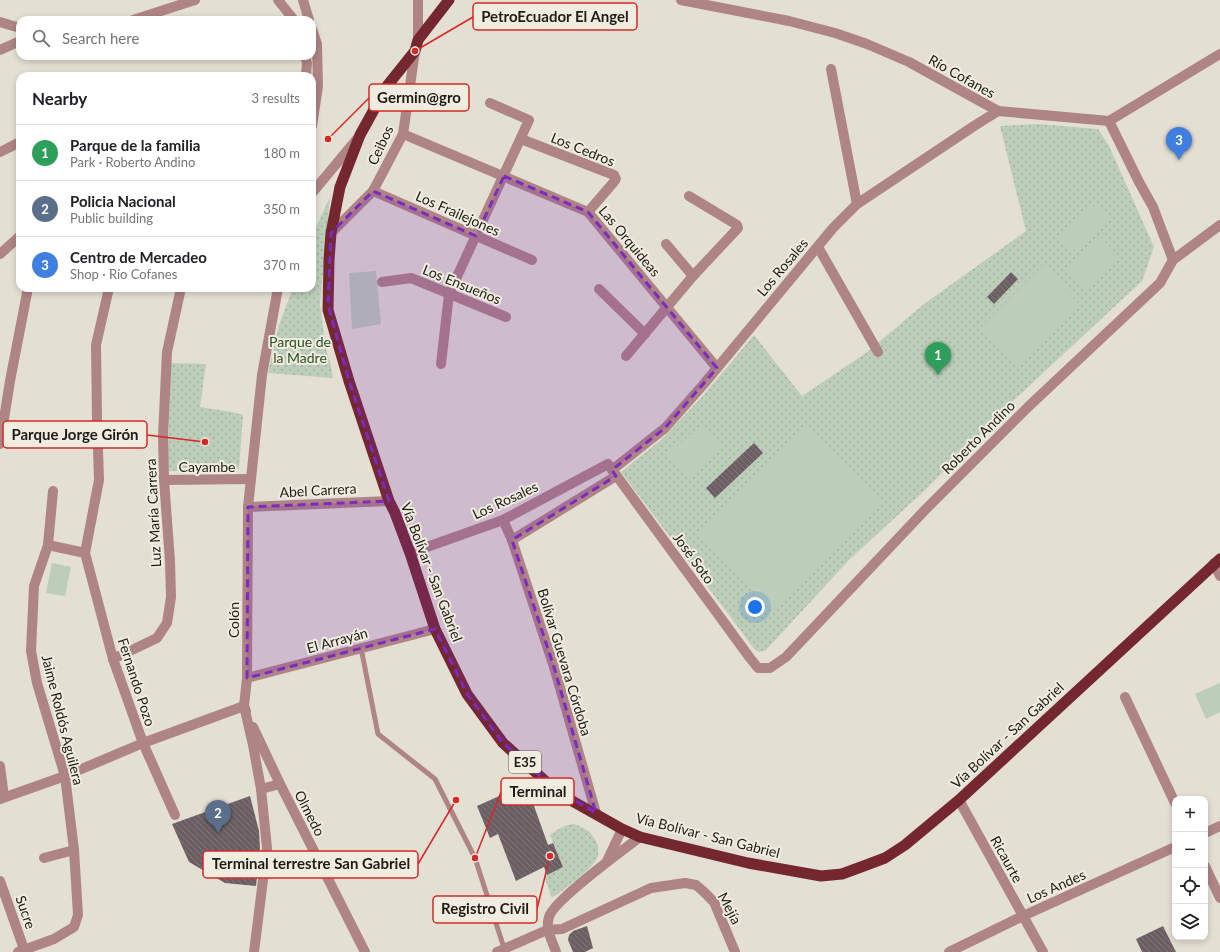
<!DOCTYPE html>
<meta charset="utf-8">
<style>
body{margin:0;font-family:Lato,sans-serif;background:#f6f6f6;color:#202124}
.controls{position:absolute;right:12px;bottom:12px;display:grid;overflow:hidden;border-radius:8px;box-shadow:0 2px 6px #0003}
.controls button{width:36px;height:36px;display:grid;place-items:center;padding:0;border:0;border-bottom:1px solid #e0e0e0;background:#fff;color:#202124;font:20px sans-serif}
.you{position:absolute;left:755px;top:607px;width:14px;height:14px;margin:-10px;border:3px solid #fff;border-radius:50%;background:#1a73e8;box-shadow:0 0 0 6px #1a73e833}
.badge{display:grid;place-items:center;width:26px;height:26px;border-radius:50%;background:#0f766e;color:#fff;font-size:13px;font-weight:700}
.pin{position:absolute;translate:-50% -33px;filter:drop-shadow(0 1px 2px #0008)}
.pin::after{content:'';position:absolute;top:21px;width:14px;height:12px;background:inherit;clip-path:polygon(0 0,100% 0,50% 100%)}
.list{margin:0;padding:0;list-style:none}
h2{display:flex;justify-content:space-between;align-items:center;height:52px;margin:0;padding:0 16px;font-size:17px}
h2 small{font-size:13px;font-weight:400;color:#757577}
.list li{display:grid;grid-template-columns:26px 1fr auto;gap:12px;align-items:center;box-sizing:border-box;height:56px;padding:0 16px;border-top:1px solid #e0e0e0}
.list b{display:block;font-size:15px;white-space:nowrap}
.list p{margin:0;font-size:13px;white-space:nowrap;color:#757577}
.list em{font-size:13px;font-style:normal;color:#757577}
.icon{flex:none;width:22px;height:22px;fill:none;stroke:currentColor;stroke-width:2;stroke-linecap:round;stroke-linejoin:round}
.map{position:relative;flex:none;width:1220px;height:952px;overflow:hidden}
.search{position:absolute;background:#fff;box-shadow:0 2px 6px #0003;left:16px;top:16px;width:300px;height:44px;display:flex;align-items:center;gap:10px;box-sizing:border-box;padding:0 14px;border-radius:12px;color:#757577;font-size:15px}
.panel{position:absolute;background:#fff;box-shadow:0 2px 6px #0003;left:16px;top:72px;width:300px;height:220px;border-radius:12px}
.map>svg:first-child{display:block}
</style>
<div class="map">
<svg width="1220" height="952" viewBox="0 0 1220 952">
<defs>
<pattern id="park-dots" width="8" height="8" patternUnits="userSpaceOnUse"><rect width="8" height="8" fill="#bcceb9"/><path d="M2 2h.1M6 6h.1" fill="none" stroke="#a1b09e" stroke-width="1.8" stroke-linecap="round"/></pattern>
<pattern id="building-back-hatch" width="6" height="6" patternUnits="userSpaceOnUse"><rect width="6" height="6" fill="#6c5f63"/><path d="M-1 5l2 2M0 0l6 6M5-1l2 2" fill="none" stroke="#807678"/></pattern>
</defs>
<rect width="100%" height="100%" fill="#e3dfd2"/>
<g fill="url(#park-dots)">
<polygon points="1038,124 1098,129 1109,146 1154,247 1142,281 1014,400 924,491 849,560 766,650 759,652 754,649 741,631 621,472 661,440 702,397 754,335 802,396 866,353 924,304 1026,231 1000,126"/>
<polygon points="330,197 320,305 326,349 331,366 333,378 268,373 279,325 293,288 312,288 312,236"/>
<polygon points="171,363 206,364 200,407 232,412 243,415 239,469 167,471"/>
<path d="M574,824c9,3 15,6 20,14 4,5 5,11 4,18 -3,12 -35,34 -46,42l-8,-22 19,-9 -13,-32c8,-6 14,-10 24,-11z"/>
</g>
<g fill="#bcceb9">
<polygon points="1097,203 1110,218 1072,252 1059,237"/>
<polygon points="1101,237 1121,258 1085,292 1065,272"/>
<polygon points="1043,265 1081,305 1017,368 979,329"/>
<polygon points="376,271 381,324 352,329 349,273"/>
<polygon points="702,423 723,446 690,477 669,454"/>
<polygon points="805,427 880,502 772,611 697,535"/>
<polygon points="52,563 71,567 65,596 46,593"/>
<polygon points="1220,683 1220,712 1206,719 1195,694"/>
</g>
<g fill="url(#building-back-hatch)">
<polygon points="1011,272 1018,279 994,304 987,297"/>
<polygon points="754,443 763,453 715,498 706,488"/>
<polygon points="522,786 525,793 529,792 548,845 553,843 563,867 547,875 544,867 516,881 498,834 490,838 477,806"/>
<polygon points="250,796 259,831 260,848 256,886 225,883 189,862 172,824"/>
<polygon points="587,926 593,948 585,952 573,952 568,940 569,935 573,931"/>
<polygon points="1163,926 1176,952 1142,952 1136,939"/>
</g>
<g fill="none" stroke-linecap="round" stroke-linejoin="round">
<polyline stroke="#ae8484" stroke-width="5" points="361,648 378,734 435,779 475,858 504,948"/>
<g stroke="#ae8484" stroke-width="10">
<polyline points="278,0 294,20"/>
<polyline points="303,0 309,20"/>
<polyline points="681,0 789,21 835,33 867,44 909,62 998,111 1109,121 1220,54"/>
<polyline points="133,20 195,0"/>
<polyline points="0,22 20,28"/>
<polyline points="312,29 317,44 318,86 312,126"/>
<polyline points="418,40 418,0"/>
<polyline points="0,50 20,41"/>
<polyline points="305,56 307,63 306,76"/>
<polyline points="831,69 857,204"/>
<polyline points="1109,121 1139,182 1153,207 1173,260"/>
<polyline points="403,134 588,212 717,368"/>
<polyline points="521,139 614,175 616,179 613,183 588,212"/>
<polyline points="0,152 20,142"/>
<polyline points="373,191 532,260"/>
<polyline points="312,193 357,139"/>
<polyline points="331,233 373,191 403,134 415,51"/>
<polyline points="666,244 693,276"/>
<polyline points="818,247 878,352"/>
<polyline points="0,254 20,236"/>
<polyline points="382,282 411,278 506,317"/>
<polyline points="599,289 645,334"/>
<polyline points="626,356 693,276 738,228 737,225 689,196"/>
<polyline points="441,364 449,294 529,120 490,103"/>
<polyline points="0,444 10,381 28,288"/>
<polyline points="612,470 665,428 703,385 833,228 857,204 974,126 998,111"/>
<polyline points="164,480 251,479"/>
<polyline points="248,507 389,501"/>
<polyline points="503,520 512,540 554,667 596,813"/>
<polyline points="512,540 616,476"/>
<polyline points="48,545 85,553 113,659 143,743 175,815"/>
<polyline points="85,553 99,480 97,419 96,345 109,288"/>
<polyline points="410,553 503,520 608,464 750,658 758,668 770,668 786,657 925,510 1028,407 1160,283 1173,260 1220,225"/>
<polyline points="1214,563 1220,576"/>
<polyline points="113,659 157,638 167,623 171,597 170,561 164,480 163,436 167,352 181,288"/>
<polyline points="247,678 435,629"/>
<polyline points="1125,697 1175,803"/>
<polyline points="253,727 280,784 365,952"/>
<polyline points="0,766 4,797"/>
<polyline points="261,789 280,784"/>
<polyline points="0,799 65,776 143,743 244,706 246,711"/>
<polyline points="959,800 1043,952"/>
<polyline points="1205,833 1220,826"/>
<polyline points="44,858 74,850"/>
<polyline points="607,861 622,829"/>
<polyline points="1205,866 1220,898"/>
<polyline points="0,881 25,952"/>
<polyline points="18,952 54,939 74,927 78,915 74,850 65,776 37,683 31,651 34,586 48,545 53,491"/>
<polyline points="254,952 267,848 261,789 253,745 244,706 247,678 248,507 262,375 278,288"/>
<polyline points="497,952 547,930 562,929 651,888 685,883 696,885 703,891 714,902 735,952"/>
<path d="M556,952c-4,-12 -11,-22 -7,-35 4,-16 74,-67 91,-80"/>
<polyline points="949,952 1023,916 1175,847"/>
</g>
<polyline stroke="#74272e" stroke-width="11" points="449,0 418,40 415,51 387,86 360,135 340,187 331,233 329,260 328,310 349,381 389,501 395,513 410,553 435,629 467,694 503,743 552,787 574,802 622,829 640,837 748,863 821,876 842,874 861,867 885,858 905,845 959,800 1220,559"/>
</g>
<path fill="#7b2cbf" fill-opacity="0.2" stroke="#7b2cbf" stroke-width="3" stroke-dasharray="8 5" stroke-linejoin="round" d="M504,176l84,36 129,156 -52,60 -53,42 4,6 -104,64 42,127 42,146 -44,-26 -49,-44 -36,-49 -32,-65 -188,49 1,-171 141,-6 -40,-120 -21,-76 3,-72 42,-42 103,45z"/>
<g text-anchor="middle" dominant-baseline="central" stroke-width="4" stroke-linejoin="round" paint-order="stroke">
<rect fill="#f0ecdf" stroke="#5c5a53" stroke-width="1" x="509" y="751" width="32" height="22" rx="3"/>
<g font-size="13" font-weight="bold" fill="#1d1c17">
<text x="525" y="762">E35</text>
</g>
<g font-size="14" fill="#1d1c17" stroke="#f0ecdf">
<text transform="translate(962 76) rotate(29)">Río Cofanes</text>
<text transform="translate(380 145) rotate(-65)">Ceibos</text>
<text transform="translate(583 149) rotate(22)">Los Cedros</text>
<text transform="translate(458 213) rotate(24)">Los Frailejones</text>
<text transform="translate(630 241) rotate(50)">Las Orquideas</text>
<text transform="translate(782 267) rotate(-50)">Los Rosales</text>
<text transform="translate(462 284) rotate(22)">Los Ensueños</text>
<text transform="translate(978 437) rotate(-45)">Roberto Andino</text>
<text x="207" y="466">Cayambe</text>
<text transform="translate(318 490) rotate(-3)">Abel Carrera</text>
<text transform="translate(505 500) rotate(-25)">Los Rosales</text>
<text transform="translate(153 513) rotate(-93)">Luz María Carrera</text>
<text transform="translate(694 558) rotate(54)">José Soto</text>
<text transform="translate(432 572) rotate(69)">Vía Bolívar - San Gabriel</text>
<text transform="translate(233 620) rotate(-90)">Colón</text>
<text transform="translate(337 640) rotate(-15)">El Arrayán</text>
<text transform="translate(565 662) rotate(73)">Bolívar Guevara Córdoba</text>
<text transform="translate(137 682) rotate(72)">Fernando Pozo</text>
<text transform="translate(63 720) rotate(76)">Jaime Roldós Aguilera</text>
<text transform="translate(1007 735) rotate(-43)">Vía Bolívar - San Gabriel</text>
<text transform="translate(310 813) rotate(63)">Olmedo</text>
<text transform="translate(708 835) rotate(14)">Vía Bolívar - San Gabriel</text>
<text transform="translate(1007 859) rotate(61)">Ricaurte</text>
<text transform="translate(1056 886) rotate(-24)">Los Andes</text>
<text transform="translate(730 908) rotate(62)">Mejía</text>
<text transform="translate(26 912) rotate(71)">Sucre</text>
</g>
<g font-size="14" fill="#2a5124" stroke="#f0ecdf">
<text x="300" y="341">Parque de<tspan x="300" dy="16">la Madre</tspan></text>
</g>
</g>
<path fill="none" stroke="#d62828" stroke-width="1.5" d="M415 51L473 17M328 139L369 98M205 442L147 435M475 858L501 792M456 800L418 864M550 856L537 909"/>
<g fill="#d62828" stroke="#f0ecdf" stroke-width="1.5">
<circle cx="415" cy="51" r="4"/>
<circle cx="328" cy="139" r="4"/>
<circle cx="205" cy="442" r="4"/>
<circle cx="475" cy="858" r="4"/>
<circle cx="456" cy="800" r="4"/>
<circle cx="550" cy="856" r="4"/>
</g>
<g fill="#f0ecdf" stroke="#d62828" stroke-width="1.5">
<rect x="473" y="3" width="164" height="27" rx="4"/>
<rect x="369" y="84" width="100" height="27" rx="4"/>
<rect x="3" y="421" width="144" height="27" rx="4"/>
<rect x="501" y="778" width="73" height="27" rx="4"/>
<rect x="203" y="851" width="215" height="27" rx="4"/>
<rect x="433" y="896" width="104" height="27" rx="4"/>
</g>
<g font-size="15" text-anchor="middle" font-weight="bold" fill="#1d1c17">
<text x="555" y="22">PetroEcuador El Angel</text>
<text x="419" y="103">Germin@gro</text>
<text x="75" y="440">Parque Jorge Girón</text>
<text x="538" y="797">Terminal</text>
<text x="311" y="869">Terminal terrestre San Gabriel</text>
<text x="485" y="914">Registro Civil</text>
</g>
</svg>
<div class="controls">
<button>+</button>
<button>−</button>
<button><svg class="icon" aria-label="locate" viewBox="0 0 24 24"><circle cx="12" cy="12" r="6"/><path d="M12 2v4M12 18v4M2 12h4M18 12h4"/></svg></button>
<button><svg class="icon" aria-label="layers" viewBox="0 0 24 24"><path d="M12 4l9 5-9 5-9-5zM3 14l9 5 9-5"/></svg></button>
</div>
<div class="you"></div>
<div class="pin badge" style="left:938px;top:375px;background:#2e9e5b">1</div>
<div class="pin badge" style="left:218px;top:833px;background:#5c6f8a">2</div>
<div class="pin badge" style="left:1179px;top:160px;background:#3f7fe0">3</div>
<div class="search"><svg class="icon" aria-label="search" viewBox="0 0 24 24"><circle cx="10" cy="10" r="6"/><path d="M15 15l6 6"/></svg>Search here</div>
<section class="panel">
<h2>Nearby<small>3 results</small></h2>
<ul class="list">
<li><span class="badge" style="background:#2e9e5b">1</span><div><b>Parque de la familia</b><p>Park · Roberto Andino</p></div><em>180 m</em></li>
<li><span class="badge" style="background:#5c6f8a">2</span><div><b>Policia Nacional</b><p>Public building</p></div><em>350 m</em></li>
<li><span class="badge" style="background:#3f7fe0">3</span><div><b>Centro de Mercadeo</b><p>Shop · Río Cofanes</p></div><em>370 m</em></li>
</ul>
</section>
</div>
